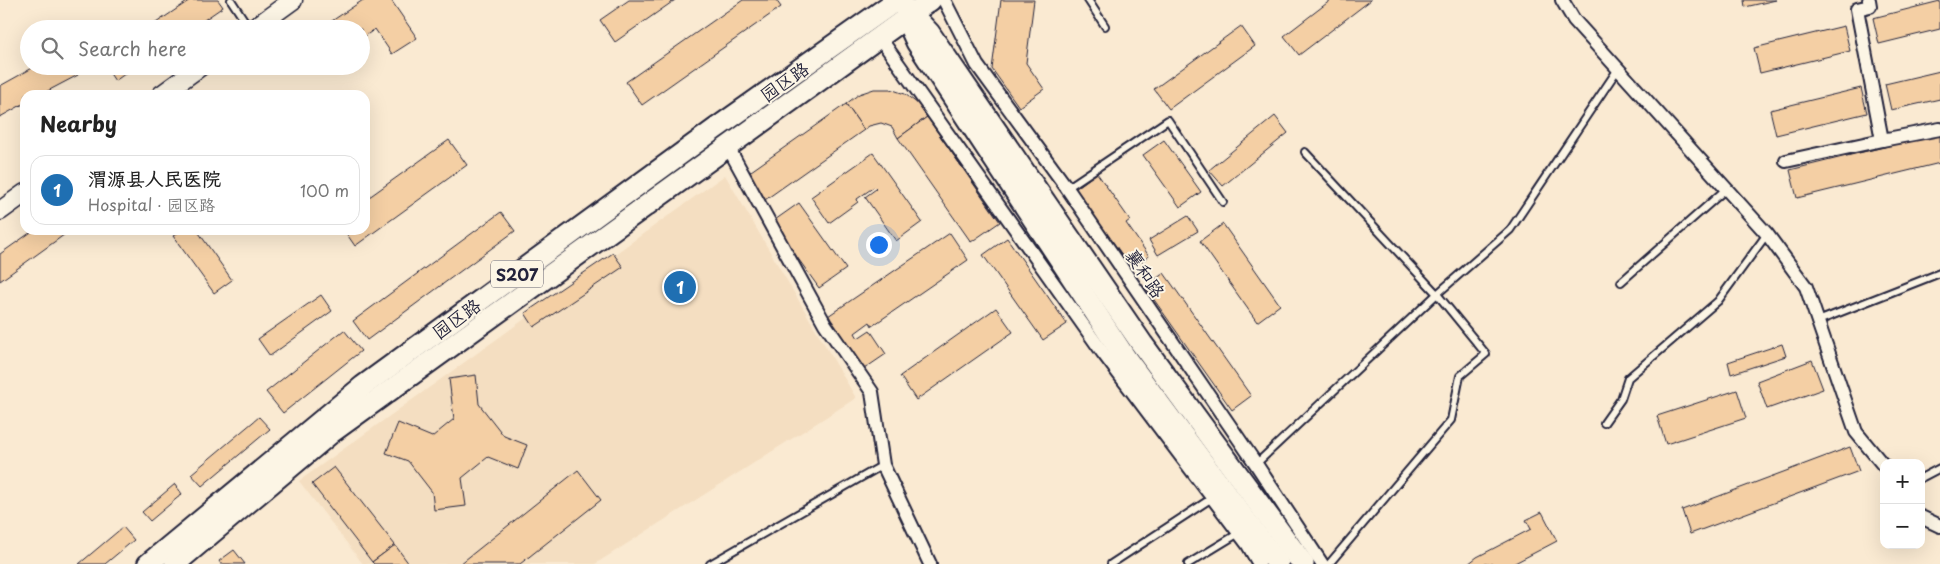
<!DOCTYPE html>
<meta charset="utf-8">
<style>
body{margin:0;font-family:"Playpen Sans","LXGW WenKai TC",sans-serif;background:#f2f2f2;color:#222}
.controls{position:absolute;right:15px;bottom:15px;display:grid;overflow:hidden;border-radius:10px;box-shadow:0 5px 20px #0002}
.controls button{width:45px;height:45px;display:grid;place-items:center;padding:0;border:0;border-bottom:1px solid #e0e0e0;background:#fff;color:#222;font:25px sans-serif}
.you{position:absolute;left:878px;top:244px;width:18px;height:18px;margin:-12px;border:4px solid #fff;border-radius:50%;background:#1a73e8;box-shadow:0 0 0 8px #1a73e833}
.badge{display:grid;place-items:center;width:32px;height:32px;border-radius:50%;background:#1f6fb2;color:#fff;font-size:16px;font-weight:700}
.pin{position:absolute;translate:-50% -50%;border:2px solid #fff;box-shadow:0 1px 5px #0006}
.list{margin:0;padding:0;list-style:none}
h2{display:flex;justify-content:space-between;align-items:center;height:65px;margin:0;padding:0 20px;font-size:21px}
h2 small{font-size:16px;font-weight:400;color:#767676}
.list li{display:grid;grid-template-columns:32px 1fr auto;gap:15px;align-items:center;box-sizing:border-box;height:70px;margin:0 10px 10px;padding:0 10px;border:1px solid #e0e0e0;border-radius:15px}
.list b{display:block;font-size:19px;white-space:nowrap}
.list p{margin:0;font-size:16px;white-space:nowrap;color:#767676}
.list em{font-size:16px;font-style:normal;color:#767676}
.icon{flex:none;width:28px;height:28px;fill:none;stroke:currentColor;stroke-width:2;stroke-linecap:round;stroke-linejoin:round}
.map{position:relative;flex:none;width:1940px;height:564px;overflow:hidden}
.search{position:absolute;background:#fff;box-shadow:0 5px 20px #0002;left:20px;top:20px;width:350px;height:55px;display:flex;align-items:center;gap:12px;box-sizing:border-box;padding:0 18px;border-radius:28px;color:#767676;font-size:19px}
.panel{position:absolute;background:#fff;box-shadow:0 5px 20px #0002;left:20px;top:90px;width:350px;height:145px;border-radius:15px}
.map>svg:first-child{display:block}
</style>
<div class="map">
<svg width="1940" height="564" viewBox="0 0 1940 564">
<rect width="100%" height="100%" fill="#faead2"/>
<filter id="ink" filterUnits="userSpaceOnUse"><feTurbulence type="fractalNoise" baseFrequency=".02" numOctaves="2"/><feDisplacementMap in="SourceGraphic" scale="10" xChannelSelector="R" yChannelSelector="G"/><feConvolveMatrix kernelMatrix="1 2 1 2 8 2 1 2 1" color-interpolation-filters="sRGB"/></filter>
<g filter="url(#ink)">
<polygon fill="#f4dec1" points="725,175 856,398 595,564 363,564 299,481"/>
<g fill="#f4cfa4" stroke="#22223b">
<polygon points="190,0 218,0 223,7 191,29 147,29"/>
<polygon points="363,0 391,0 417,38 392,54 375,29 361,39 361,29 320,29"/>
<polygon points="629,0 675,0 615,42 600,20"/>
<polygon points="743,0 776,0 781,7 642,105 626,82"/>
<polygon points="1001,0 1034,0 1026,63 1044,89 1019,107 992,69"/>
<polygon points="1331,0 1371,0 1299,55 1284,36"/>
<polygon points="1744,0 1776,0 1745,7"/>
<polygon points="1940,1 1940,29 1879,44 1873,18"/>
<polygon points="1241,26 1255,46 1169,109 1154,89"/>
<polygon points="1844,26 1850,51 1760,73 1754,48"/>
<polygon points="36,66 74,66 78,75 40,95 25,95 25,103 0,117 0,86"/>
<polygon points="105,66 136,66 115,81"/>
<polygon points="1940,71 1940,99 1891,110 1885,84"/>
<polygon points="1861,88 1867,113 1776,135 1770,110"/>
<polygon points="874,89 890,89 905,94 918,104 927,117 898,138 892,127 881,123 869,126 864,130 846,104 859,94"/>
<polygon points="846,104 864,130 762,202 744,176"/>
<polygon points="1275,116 1288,133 1223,186 1209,170"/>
<polygon points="927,117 1000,222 971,242 898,138"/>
<polygon points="1940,133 1940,163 1797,198 1790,170"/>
<polygon points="449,140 467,165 355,246 344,230 365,230 365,200"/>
<polygon points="1164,140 1201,192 1180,207 1143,155"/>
<polygon points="873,153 922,222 896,241 865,197 876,189 874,187 857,199 858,202 829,223 811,197"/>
<polygon points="1097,173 1130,220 1126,223 1149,256 1132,269 1075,189"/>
<polygon points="799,203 846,269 819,288 772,222"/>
<polygon points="501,212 515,231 367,340 353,321"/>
<polygon points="1188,216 1198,231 1158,255 1149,240"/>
<polygon points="1223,224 1280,305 1257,322 1200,241"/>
<polygon points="34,230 66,230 68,232 0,281 0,254"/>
<polygon points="182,230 197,230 232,280 214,293 173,236"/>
<polygon points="950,233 968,260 872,326 870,322 855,333 858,338 870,330 886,354 864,369 828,316"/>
<polygon points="1007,238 1067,324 1043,340 983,255"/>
<polygon points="613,253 623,267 534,327 525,313"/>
<polygon points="1164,273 1251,396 1232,410 1145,287"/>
<polygon points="321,295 332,311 270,356 258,339"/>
<polygon points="996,308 1013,332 916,400 900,376"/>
<polygon points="344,330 361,351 283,413 266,392"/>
<polygon points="1782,344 1786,356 1731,374 1728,362"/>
<polygon points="1812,360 1823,389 1767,409 1757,381"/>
<polygon points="476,375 479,404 504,436 527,445 518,469 488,457 462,478 466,506 434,510 432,492 408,461 386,453 398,423 432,437 454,419 449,379"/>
<polygon points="1737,390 1746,418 1666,444 1657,416"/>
<polygon points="259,417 270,429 202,486 191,474"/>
<polygon points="1850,447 1859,471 1690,534 1682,510"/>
<polygon points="334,467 395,545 372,562 312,484"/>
<polygon points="578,470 601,500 520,564 460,564"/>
<polygon points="175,484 182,494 150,521 142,512"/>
<polygon points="1542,512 1557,541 1513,564 1468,564 1477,557 1531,529 1526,520"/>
<polygon points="123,527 134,540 105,564 79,564"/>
<polygon points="395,545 409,564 374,564 372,562"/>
<polygon points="234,550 245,564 221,564 219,561"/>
</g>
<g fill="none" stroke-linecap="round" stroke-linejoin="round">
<g stroke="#22223b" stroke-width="10">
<g id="service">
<polyline points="231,0 250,29"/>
<polyline points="1088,0 1105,26"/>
<polyline points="1305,152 1437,294 1486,354 1460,376 1451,420 1329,564"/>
<polyline points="1067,188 1168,120 1223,202"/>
<polyline points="1621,282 1726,189"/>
<polyline points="1818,321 1940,273"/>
<polyline points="1604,423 1621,399 1628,378 1718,301 1767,234"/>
<polyline points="1256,464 1437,294 1510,230 1618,69"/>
<polyline points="1921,478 1940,468"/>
<polyline points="710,564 883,465"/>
<polyline points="1111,564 1212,498"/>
<polyline points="1188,564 1239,533"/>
</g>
</g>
<g stroke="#22223b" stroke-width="16">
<g id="minor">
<polyline points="944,0 977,65 1067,188 1256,464 1322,564"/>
<polyline points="1562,0 1574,20 1767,234 1806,287 1856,432 1884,466"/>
<polyline points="1869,0 1870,6 1857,9 1882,140 1940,129"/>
<polyline points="880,38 1103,353 1248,545 1259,564"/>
<polyline points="728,147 825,324 872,392 883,465 930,564"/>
<polyline points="1786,161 1882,140"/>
<polyline points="1921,517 1940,526"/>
</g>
</g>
<g stroke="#22223b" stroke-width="21">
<g id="secondary">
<polyline points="253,29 293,0"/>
<polyline points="161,95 201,66"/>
<polyline points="0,211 25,193"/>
</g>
</g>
<g stroke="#22223b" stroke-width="24">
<g id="primary">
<polyline points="148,564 363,386 715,129 897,0"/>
<polyline points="175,564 331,433 931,0"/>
</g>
</g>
<g stroke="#22223b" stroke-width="25">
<g id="trunk">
<polyline points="898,0 929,33 1142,344 1303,564"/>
<polyline points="906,18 917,42 1126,359 1278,564"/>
</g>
</g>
<use href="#service" stroke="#fcf5e5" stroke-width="6"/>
<use href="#minor" stroke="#fcf5e5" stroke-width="12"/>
<use href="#secondary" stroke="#fcf5e5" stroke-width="18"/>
<use href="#primary" stroke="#fcf5e5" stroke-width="20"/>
<use href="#trunk" stroke="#fcf5e5" stroke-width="21"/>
</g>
</g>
<g text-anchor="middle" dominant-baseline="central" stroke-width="4" stroke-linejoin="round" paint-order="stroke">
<rect fill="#fcf5e5" stroke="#63616e" stroke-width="1" x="491" y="260.5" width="52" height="27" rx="4"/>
<g font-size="16" font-weight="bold" fill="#22223b">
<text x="517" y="274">S207</text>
</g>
<g font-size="18" fill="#22223b" stroke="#fcf5e5">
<text transform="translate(784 81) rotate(-35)">园区路</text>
<text transform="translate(1146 273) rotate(56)">襄和路</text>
<text transform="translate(456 318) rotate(-36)">园区路</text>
</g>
</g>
</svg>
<div class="controls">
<button>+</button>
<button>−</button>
</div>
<div class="you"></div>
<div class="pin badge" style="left:680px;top:287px">1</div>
<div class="search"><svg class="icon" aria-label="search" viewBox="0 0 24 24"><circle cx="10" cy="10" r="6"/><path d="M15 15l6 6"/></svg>Search here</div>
<section class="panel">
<h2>Nearby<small></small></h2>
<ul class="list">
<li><span class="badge">1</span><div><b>渭源县人民医院</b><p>Hospital · 园区路</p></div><em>100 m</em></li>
</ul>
</section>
</div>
